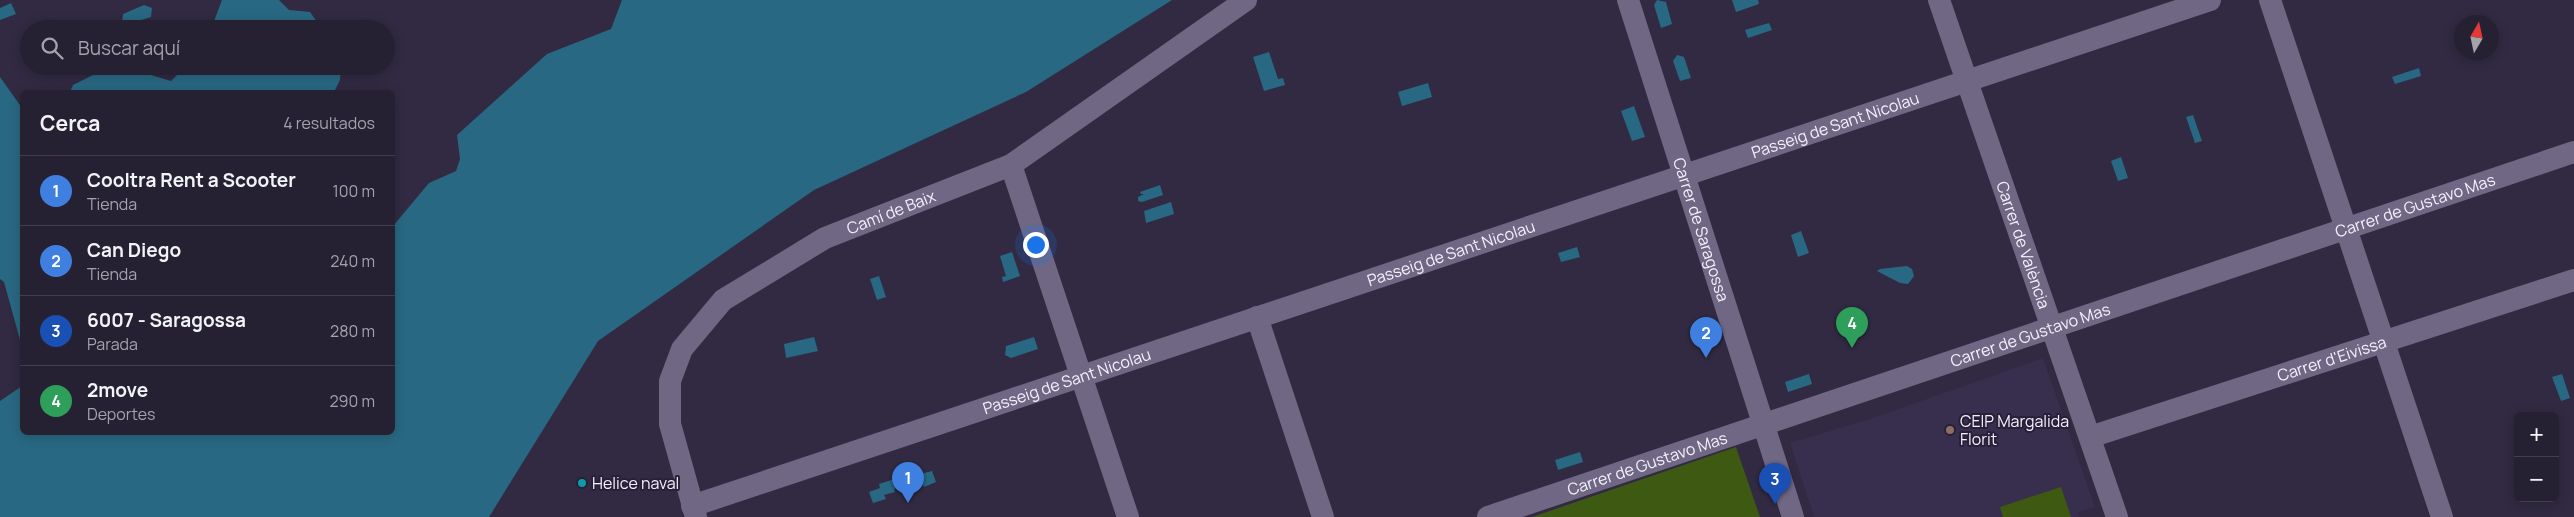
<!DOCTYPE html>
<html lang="es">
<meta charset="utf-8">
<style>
body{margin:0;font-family:Manrope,sans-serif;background:#312d3e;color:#f1f3f6}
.controls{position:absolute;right:15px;bottom:15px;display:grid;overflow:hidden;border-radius:8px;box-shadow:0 2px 12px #0003}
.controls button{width:45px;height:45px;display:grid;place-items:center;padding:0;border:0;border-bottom:1px solid #423e4d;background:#252032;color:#f1f3f6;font:25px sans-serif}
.compass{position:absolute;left:2454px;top:15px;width:45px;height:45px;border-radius:50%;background:#252032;box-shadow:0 2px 12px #0003;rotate:9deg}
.you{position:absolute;left:1035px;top:244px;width:18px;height:18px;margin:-12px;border:4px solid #fff;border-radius:50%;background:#1a73e8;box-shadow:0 0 0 8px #1a73e833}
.badge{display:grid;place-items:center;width:32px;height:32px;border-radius:50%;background:#bca0f2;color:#fff;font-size:16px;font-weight:700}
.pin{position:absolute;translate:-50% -41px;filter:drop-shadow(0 1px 2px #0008)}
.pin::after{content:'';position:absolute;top:26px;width:18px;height:15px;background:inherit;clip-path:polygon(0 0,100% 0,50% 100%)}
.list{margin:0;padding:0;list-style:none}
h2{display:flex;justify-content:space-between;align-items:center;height:65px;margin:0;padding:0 20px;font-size:21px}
h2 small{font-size:16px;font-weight:400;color:#a3a3ac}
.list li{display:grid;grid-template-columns:32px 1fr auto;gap:15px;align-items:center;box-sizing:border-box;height:70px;padding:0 20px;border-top:1px solid #423e4d}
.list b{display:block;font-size:19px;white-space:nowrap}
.list p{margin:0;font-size:16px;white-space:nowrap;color:#a3a3ac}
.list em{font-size:16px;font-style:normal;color:#a3a3ac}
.icon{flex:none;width:28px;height:28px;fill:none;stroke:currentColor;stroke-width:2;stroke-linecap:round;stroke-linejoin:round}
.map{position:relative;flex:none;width:2574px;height:517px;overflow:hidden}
.search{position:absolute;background:#252032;box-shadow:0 2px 12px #0003;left:20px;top:20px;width:375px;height:55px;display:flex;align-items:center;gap:12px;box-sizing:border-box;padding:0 18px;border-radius:28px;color:#a3a3ac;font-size:19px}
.panel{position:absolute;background:#252032;box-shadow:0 2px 12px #0003;left:20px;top:90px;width:375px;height:345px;border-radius:8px}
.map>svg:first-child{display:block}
</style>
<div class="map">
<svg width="2574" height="517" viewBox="0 0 2574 517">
<rect width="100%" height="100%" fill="#312a42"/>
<polygon fill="#382f4e" points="2043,358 2095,507 2078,512 2080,517 1814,517 1790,443 1876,417"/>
<g fill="#3d5912">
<polygon points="1736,447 1760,517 1532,517"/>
<polygon points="2061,487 2071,517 2003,517 2000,507"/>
</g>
<g fill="#296883">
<polygon points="222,0 279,0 289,10 310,12 322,29 211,29"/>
<polygon points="622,0 1172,0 1026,92 814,190 598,341 489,517 0,517 0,401 22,386 22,432 392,432 393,226 429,183 456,171 460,159 457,135 547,54 611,29"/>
<polygon points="1657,0 1666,2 1672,24 1661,28 1654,5"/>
<polygon points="1732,0 1758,0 1759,4 1736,12"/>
<polygon points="11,3 16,14 0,20 0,8"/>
<polygon points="144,5 152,8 151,17 128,24 122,22 123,14"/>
<polygon points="1769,23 1772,30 1748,38 1745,30"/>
<polygon points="1269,52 1278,79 1283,78 1285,85 1264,91 1253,57"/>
<polygon points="1677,55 1684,57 1691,78 1680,81 1673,61"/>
<polygon points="186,66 341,66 340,80 334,92 70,92 73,85 99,72 134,70 171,81"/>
<polygon points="2419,68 2421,76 2395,84 2392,77"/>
<polygon points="0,77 22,108 22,347 4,282 0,279"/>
<polygon points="1428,83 1432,97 1402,106 1398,92"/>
<polygon points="1634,106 1645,137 1632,141 1621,111"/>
<polygon points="2193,115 2202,141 2195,143 2186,117"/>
<polygon points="2121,157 2128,178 2118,181 2111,161"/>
<polygon points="1160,185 1163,195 1142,202 1138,201 1138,197 1144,194 1141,194 1140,192"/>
<polygon points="1171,202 1174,214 1146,223 1144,211"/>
<polygon points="1801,231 1809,253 1798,257 1791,235"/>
<polygon points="1577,247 1580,257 1561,262 1558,253"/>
<polygon points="1012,252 1020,276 1003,282 1002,277 1006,276 1000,256"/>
<polygon points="1907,266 1912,269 1914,276 1908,284 1900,283 1877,271 1880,269"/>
<polygon points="879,276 886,297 877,300 870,279"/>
<polygon points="814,337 818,351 786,358 784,344"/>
<polygon points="1034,337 1038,349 1011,358 1005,355 1006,346"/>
<polygon points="1809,374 1812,384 1788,392 1785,382"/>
<polygon points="2562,374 2570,398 2561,401 2552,377"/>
<polygon points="1580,452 1583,462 1558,470 1555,460"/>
<polygon points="919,471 921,474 932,471 936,482 924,487 922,483 911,486 910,483 894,489 895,492 884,495 886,499 873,503 869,492 880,488 879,484"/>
</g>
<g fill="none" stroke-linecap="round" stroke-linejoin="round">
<g stroke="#6f6783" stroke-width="22">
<path id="s1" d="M1628,0l165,517"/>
<path id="s2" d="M1939,0l178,517"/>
<polyline points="2270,0 2442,517"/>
<polyline points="1011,165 1128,517"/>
<polyline points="1257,317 1323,517"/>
<path id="s3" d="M2090,437l484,-157"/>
<path id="s4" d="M692,506l1518,-506"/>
<path id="s5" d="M696,517l-26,-93v-43l12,-32 41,-49 102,-62 186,-73 235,-165"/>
<path id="s6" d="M1488,517l1086,-365"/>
</g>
</g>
<circle fill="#8d6e63" stroke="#272038" stroke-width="2" cx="1950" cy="430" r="5"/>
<circle fill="#0f9aa8" stroke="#272038" stroke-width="2" cx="582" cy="483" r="5"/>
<g text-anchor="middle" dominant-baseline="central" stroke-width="4" stroke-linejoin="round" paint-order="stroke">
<g font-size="16" fill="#f3f0fd" stroke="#272038">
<text stroke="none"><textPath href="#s4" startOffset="1205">Passeig de Sant Nicolau</textPath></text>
<text stroke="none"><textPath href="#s6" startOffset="978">Carrer de Gustavo Mas</textPath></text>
<text stroke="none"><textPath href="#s5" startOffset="428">Camí de Baix</textPath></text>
<text stroke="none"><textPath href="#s1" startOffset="241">Carrer de Saragossa</textPath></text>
<text stroke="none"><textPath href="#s2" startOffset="259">Carrer de València</textPath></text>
<text stroke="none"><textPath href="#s4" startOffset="800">Passeig de Sant Nicolau</textPath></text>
<text stroke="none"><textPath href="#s6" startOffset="572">Carrer de Gustavo Mas</textPath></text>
<text stroke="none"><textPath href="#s3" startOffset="254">Carrer d'Eivissa</textPath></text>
<text stroke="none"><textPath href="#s4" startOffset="395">Passeig de Sant Nicolau</textPath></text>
<text stroke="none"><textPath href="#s6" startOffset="168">Carrer de Gustavo Mas</textPath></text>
</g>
<g font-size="16" fill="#f3f0fd" stroke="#272038" text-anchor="start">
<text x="1960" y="421">CEIP Margalida<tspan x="1960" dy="18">Florit</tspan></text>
<text x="592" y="483">Helice naval</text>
</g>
</g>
</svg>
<div class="controls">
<button>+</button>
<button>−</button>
</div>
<svg class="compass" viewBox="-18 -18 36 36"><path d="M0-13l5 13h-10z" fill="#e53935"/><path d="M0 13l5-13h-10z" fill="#a3a3ac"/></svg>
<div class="you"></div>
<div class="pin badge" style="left:908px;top:503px;background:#3f7fe0">1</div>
<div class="pin badge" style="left:1706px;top:358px;background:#3f7fe0">2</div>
<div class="pin badge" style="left:1775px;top:504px;background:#1a4fb4">3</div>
<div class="pin badge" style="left:1852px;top:348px;background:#2e9e5b">4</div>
<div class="search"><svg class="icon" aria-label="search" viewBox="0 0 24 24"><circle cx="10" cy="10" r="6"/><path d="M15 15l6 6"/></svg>Buscar aquí</div>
<section class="panel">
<h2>Cerca<small>4 resultados</small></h2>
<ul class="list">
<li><span class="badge" style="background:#3f7fe0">1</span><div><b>Cooltra Rent a Scooter</b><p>Tienda</p></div><em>100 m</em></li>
<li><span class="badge" style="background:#3f7fe0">2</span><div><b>Can Diego</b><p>Tienda</p></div><em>240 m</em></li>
<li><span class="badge" style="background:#1a4fb4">3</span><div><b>6007 - Saragossa</b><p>Parada</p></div><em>280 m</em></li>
<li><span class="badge" style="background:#2e9e5b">4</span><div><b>2move</b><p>Deportes</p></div><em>290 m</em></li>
</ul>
</section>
</div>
